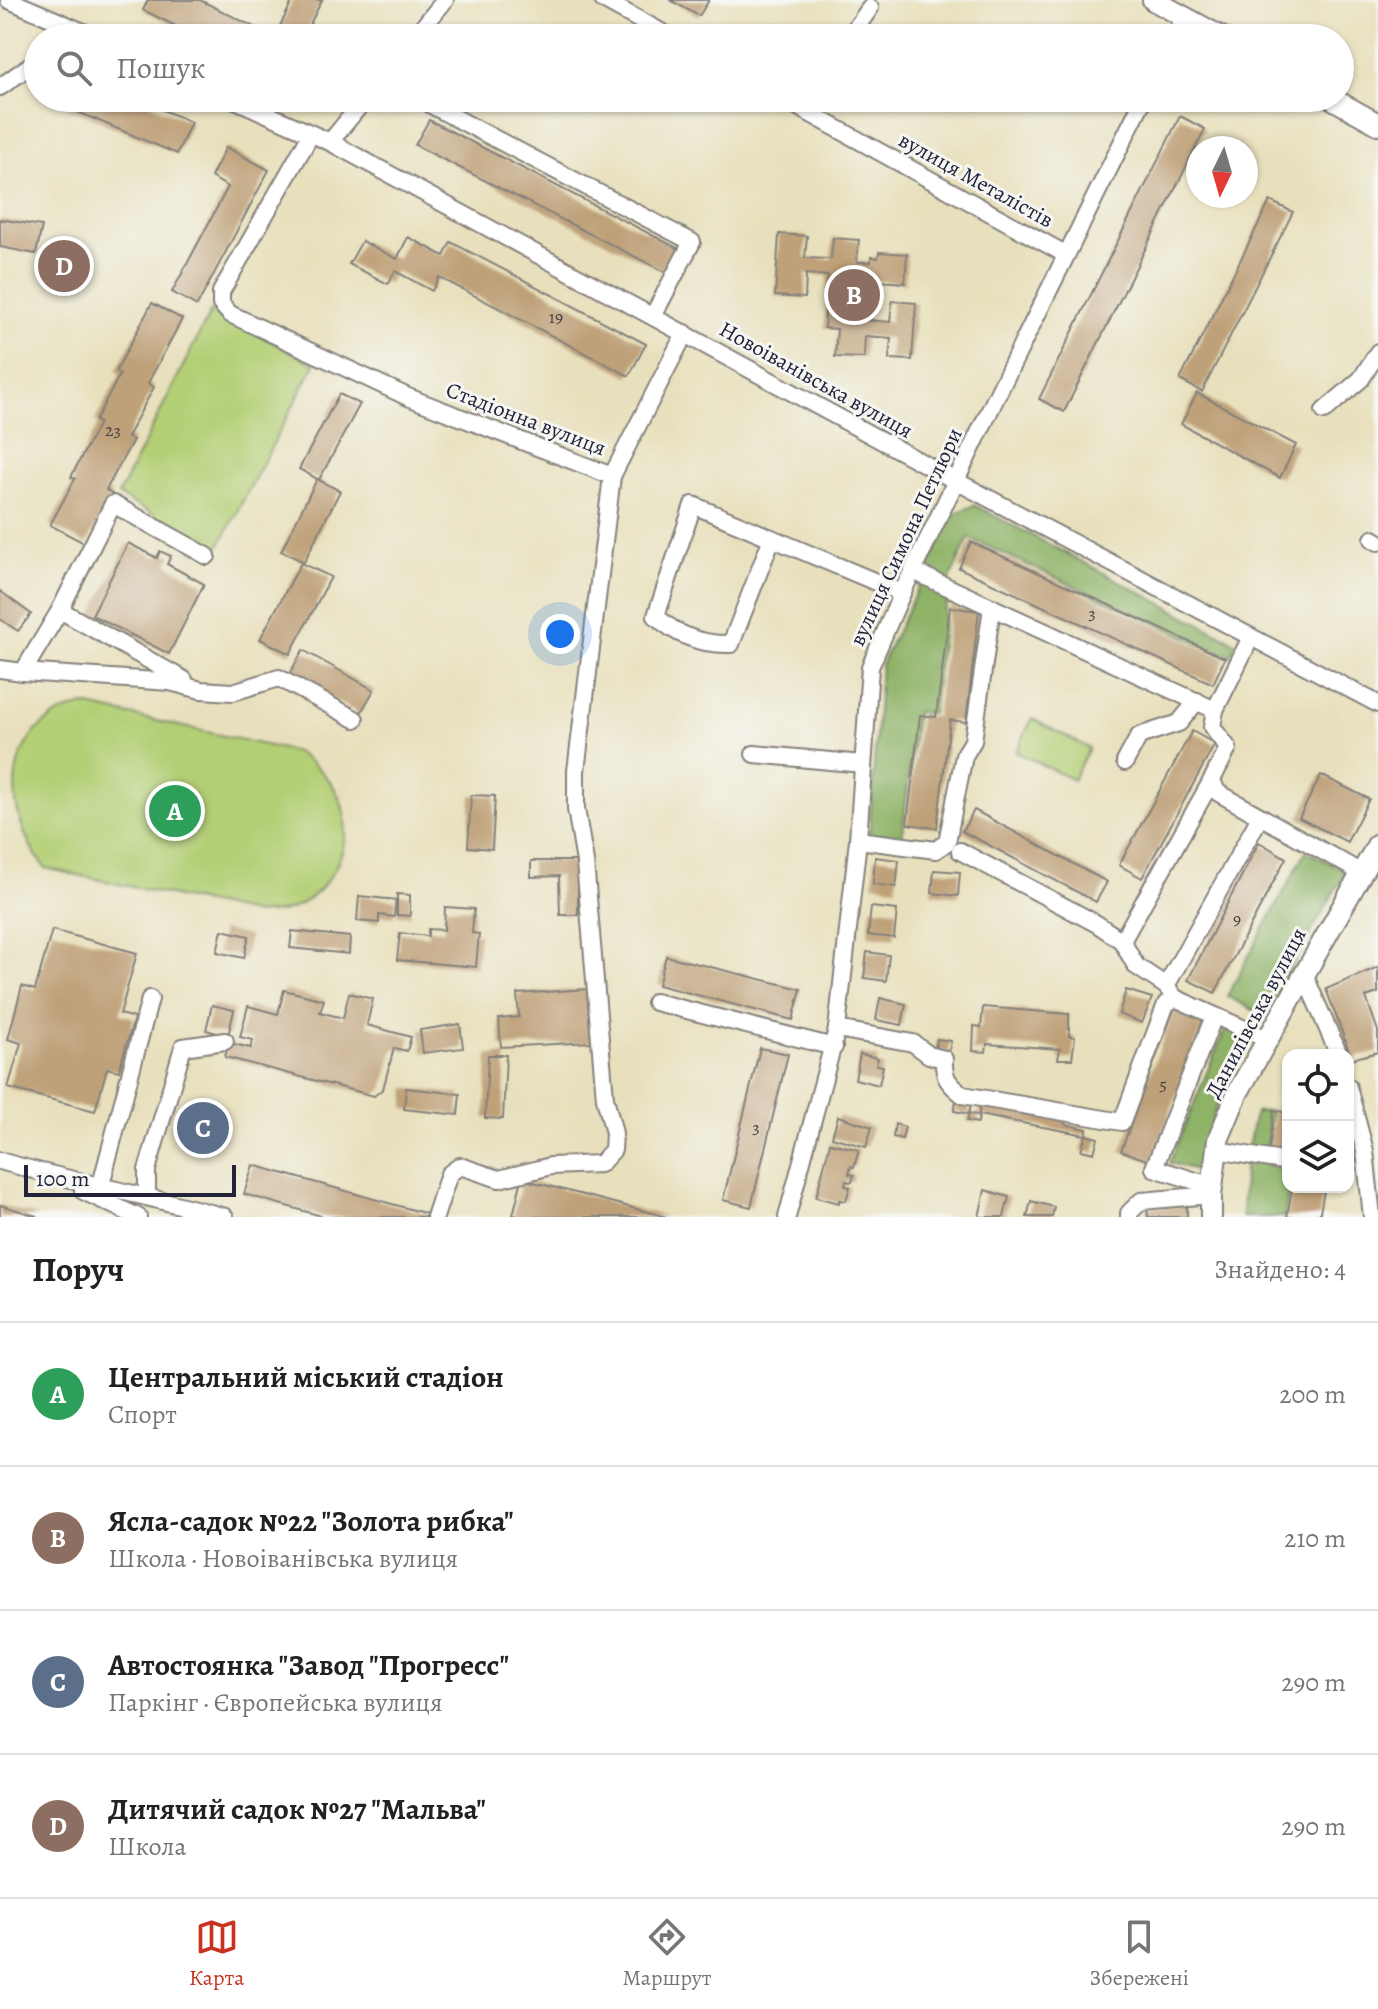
<!DOCTYPE html>
<html lang="uk">
<meta charset="utf-8">
<style>
body{margin:0;font-family:Alegreya,serif;background:#f6f6f6;color:#222}
.controls{position:absolute;right:24px;bottom:24px;display:grid;overflow:hidden;border-radius:16px;box-shadow:0 2px 6px #0004}
.controls button{width:72px;height:72px;display:grid;place-items:center;padding:0;border:0;border-bottom:2px solid #e0e0e0;background:#fff;color:#222;font:40px sans-serif}
.compass{position:absolute;left:1186px;top:136px;width:72px;height:72px;border-radius:50%;background:#fff;box-shadow:0 2px 6px #0004;rotate:185deg}
.scale{position:absolute;left:24px;bottom:20px;width:212px;box-sizing:border-box;padding-left:8px;border:4px solid #22223b;border-top:0;font-size:22px;line-height:28px;white-space:nowrap;color:#22223b;-webkit-text-stroke:6px #f6f6f2;paint-order:stroke}
.you{position:absolute;left:560px;top:634px;width:28px;height:28px;margin:-20px;border:6px solid #fff;border-radius:50%;background:#1a73e8;box-shadow:0 0 0 12px #1a73e833}
.badge{display:grid;place-items:center;width:52px;height:52px;border-radius:50%;background:#c8321e;color:#fff;font-size:26px;font-weight:700}
.pin{position:absolute;translate:-50% -50%;border:4px solid #fff;box-shadow:0 2px 8px #0006}
.list{margin:0;padding:0;list-style:none}
h2{display:flex;justify-content:space-between;align-items:center;height:104px;margin:0;padding:0 32px;font-size:34px}
h2 small{font-size:26px;font-weight:400;color:#767676}
.list li{display:grid;grid-template-columns:52px 1fr auto;gap:24px;align-items:center;box-sizing:border-box;height:144px;padding:0 32px;border-top:2px solid #e0e0e0}
.list b{display:block;font-size:30px;white-space:nowrap}
.list p{margin:0;font-size:26px;white-space:nowrap;color:#767676}
.list em{font-size:26px;font-style:normal;color:#767676}
.icon{flex:none;width:44px;height:44px;fill:none;stroke:currentColor;stroke-width:2;stroke-linecap:round;stroke-linejoin:round}
.map{position:relative;flex:none;width:1378px;height:1217px;overflow:hidden}
.search{position:absolute;background:#fff;box-shadow:0 2px 6px #0004;left:24px;right:24px;top:24px;height:88px;display:flex;align-items:center;gap:20px;box-sizing:border-box;padding:0 28px;border-radius:44px;color:#767676;font-size:30px}
.sheet{height:680px;background:#fff}
nav{display:flex;justify-content:space-around;align-items:center;box-sizing:border-box;height:112px;border-top:2px solid #e0e0e0;background:#fff;font-size:22px;color:#767676}
nav a{display:grid;justify-items:center;gap:4px}
nav .on{color:#c8321e}
.map>svg:first-child{display:block}
</style>
<div class="map">
<svg width="1378" height="1217" viewBox="0 0 1378 1217">
<rect width="100%" height="100%" fill="#f6f6f2"/>
<filter id="ink" filterUnits="userSpaceOnUse"><feTurbulence type="fractalNoise" baseFrequency=".0125" numOctaves="2"/><feDisplacementMap in="SourceGraphic" scale="16" xChannelSelector="R" yChannelSelector="G"/><feConvolveMatrix kernelMatrix="1 2 1 2 8 2 1 2 1" color-interpolation-filters="sRGB"/></filter>
<filter id="wash" filterUnits="userSpaceOnUse"><feTurbulence type="fractalNoise" baseFrequency=".006" numOctaves="4" result="noise"/><feDisplacementMap in="SourceGraphic" scale="32" xChannelSelector="R" yChannelSelector="G"/><feGaussianBlur stdDeviation="1.8" result="paint"/><feColorMatrix in="noise" values="0 0 0 0 0 0 0 0 0 0 0 0 0 0 0 0 0 1.4 0 .05"/><feComposite in="paint" operator="in"/></filter>
<g filter="url(#wash)">
<rect width="100%" height="100%" fill="#e8e0bc"/>
<g fill="#b3cf75" stroke="#6a7858" stroke-width="2">
<polygon points="211,311 315,364 217,550 118,495"/>
<path d="M85,705l211,47c16,11 31,22 40,39 25,44 -2,102 -48,119 -9,3 -21,3 -31,4l-212,-46c-45,-58 -45,-144 40,-163z"/>
<polygon points="1032,719 1089,748 1073,780 1016,752"/>
</g>
<g fill="#8eb266" stroke="#586a50" stroke-width="2">
<polygon points="974,505 1237,643 1230,657 969,538 945,590 985,609 946,603 932,713 916,712 902,839 869,837 881,664 954,514"/>
<polygon points="1306,851 1346,871 1264,1016 1227,996"/>
<polygon points="1226,1027 1248,1037 1214,1113 1202,1171 1169,1163"/>
<polygon points="1271,1111 1265,1164 1288,1169 1290,1187 1284,1217 1242,1217 1244,1168 1255,1112"/>
</g>
<g id="blocks">
<g fill="#bfa179">
<polygon points="148,0 200,0 268,34 266,38 200,38 143,10"/>
<polygon points="293,0 322,0 303,38 274,38"/>
<polygon points="670,0 709,0 699,16"/>
<polygon points="45,98 135,98 191,122 177,154"/>
<polygon points="1180,116 1205,129 1064,412 1039,399"/>
<polygon points="429,120 679,249 667,273 415,145"/>
<polygon points="226,147 269,170 197,306 172,292 228,187 211,177"/>
<polygon points="1270,201 1293,212 1202,392 1180,380"/>
<polygon points="0,219 42,226 36,254 0,247"/>
<polygon points="779,234 807,236 805,258 831,259 833,238 859,240 857,262 871,262 871,257 878,258 879,252 907,254 905,283 878,281 878,279 871,278 872,275 857,274 855,297 869,298 867,320 890,322 892,301 916,303 912,360 889,359 891,338 865,336 864,358 835,357 837,329 824,328 828,276 806,274 805,298 775,296"/>
<polygon points="408,237 444,256 451,242 646,344 629,376 439,277 432,291 395,271 388,284 349,264 362,241 397,259"/>
<polygon points="152,303 182,319 148,383 154,387 127,437 133,440 106,490 112,494 86,544 50,525 75,479 71,477 99,423 95,421 120,374 116,371"/>
<polygon points="1197,393 1296,445 1280,478 1181,424"/>
<polygon points="339,394 360,404 319,480 299,469"/>
<polygon points="317,479 340,491 304,562 281,551"/>
<polygon points="971,542 1225,658 1213,684 959,568"/>
<polygon points="128,543 157,558 160,551 171,556 167,564 204,584 169,654 92,615"/>
<polygon points="301,563 331,577 290,654 260,639"/>
<polygon points="0,591 31,614 18,631 0,619"/>
<polygon points="950,607 979,611 966,722 950,720 937,828 907,824 920,715 936,717"/>
<polygon points="303,650 374,690 360,714 289,675"/>
<polygon points="1192,731 1215,744 1142,878 1119,865"/>
<polygon points="1321,775 1369,799 1347,842 1299,818"/>
<polygon points="471,795 495,796 492,849 468,847"/>
<polygon points="974,810 1107,882 1096,902 962,831"/>
<polygon points="1259,842 1286,858 1215,993 1188,980"/>
<polygon points="875,857 899,860 896,887 873,884"/>
<polygon points="531,861 578,861 578,915 560,915 559,876 531,877"/>
<polygon points="934,870 960,872 958,896 932,893"/>
<polygon points="397,894 410,895 410,916 397,915"/>
<polygon points="359,896 396,900 394,917 379,915 379,923 357,921"/>
<polygon points="445,907 474,909 472,933 479,934 476,967 397,960 400,933 428,936 428,929 444,930"/>
<polygon points="871,907 897,910 894,938 868,935"/>
<polygon points="52,930 137,953 120,1014 134,1018 119,1071 107,1068 95,1111 8,1088 21,1043 8,1039 22,986 35,990"/>
<polygon points="222,930 249,936 244,958 217,952"/>
<polygon points="292,931 350,937 349,954 290,948"/>
<polygon points="867,952 889,955 886,981 864,978"/>
<polygon points="666,956 801,989 793,1020 658,985"/>
<polygon points="1378,967 1378,993 1366,997 1378,1031 1378,1052 1352,1059 1326,989"/>
<polygon points="587,989 591,1042 501,1047 499,1019 519,1017 517,994"/>
<polygon points="284,990 324,1000 320,1012 343,1018 349,993 373,999 367,1025 411,1037 407,1051 394,1048 383,1089 374,1096 225,1057 229,1043 251,1048 253,1040 240,1037 248,1006 278,1014"/>
<polygon points="1126,990 1152,998 1142,1023 1119,1014"/>
<polygon points="880,998 906,1004 902,1025 876,1020"/>
<polygon points="212,1005 234,1010 228,1036 206,1030"/>
<polygon points="983,1007 1069,1014 1069,1036 1075,1037 1072,1059 1058,1059 1060,1049 987,1044 986,1052 973,1051 974,1026 981,1027"/>
<polygon points="1175,1007 1205,1018 1152,1162 1121,1151"/>
<polygon points="460,1024 463,1048 423,1053 420,1030"/>
<polygon points="937,1039 951,1041 949,1052 935,1050"/>
<polygon points="760,1048 788,1054 751,1207 723,1200"/>
<polygon points="860,1054 878,1058 876,1065 883,1066 879,1085 855,1079"/>
<polygon points="488,1055 506,1055 503,1119 485,1118"/>
<polygon points="406,1088 460,1094 458,1115 404,1109"/>
<polygon points="956,1101 971,1104 969,1114 954,1111"/>
<polygon points="980,1104 1065,1119 1064,1124 1087,1129 1086,1135 979,1115 978,1123 967,1121 969,1114 979,1115"/>
<polygon points="1274,1110 1288,1113 1288,1154 1269,1151"/>
<polygon points="838,1116 872,1127 866,1147 832,1137"/>
<polygon points="895,1124 905,1127 902,1139 893,1137"/>
<polygon points="1086,1135 1098,1138 1094,1153 1081,1150"/>
<polygon points="830,1143 859,1150 854,1167 851,1166 849,1174 854,1175 852,1182 846,1181 845,1186 850,1187 846,1201 839,1200 839,1203 816,1197"/>
<polygon points="253,1165 435,1216 435,1217 325,1217 244,1194"/>
<polygon points="522,1179 664,1216 663,1217 521,1217 513,1215"/>
<polygon points="1292,1187 1325,1187 1319,1217 1287,1217"/>
<polygon points="985,1190 1009,1197 1004,1217 979,1217"/>
<polygon points="1031,1201 1054,1207 1052,1217 1027,1217"/>
<polygon points="0,1205 37,1216 37,1217 0,1217"/>
<polygon points="1187,1206 1187,1217 1148,1217 1147,1207"/>
</g>
</g>
</g>
<g filter="url(#ink)">
<use href="#blocks" fill-opacity="0" stroke="#85817c" stroke-width="2"/>
<g fill="none" stroke-linecap="round" stroke-linejoin="round">
<g stroke="#85817c" stroke-width="20">
<g id="minor">
<polyline points="9,0 97,38"/>
<polyline points="603,0 672,38"/>
<polyline points="414,38 445,0"/>
<polyline points="849,38 870,8"/>
<polyline points="1174,38 1185,17"/>
<polyline points="0,87 38,60"/>
<polyline points="231,98 330,142 956,481 1378,704"/>
<polyline points="435,98 431,105 692,242 653,316"/>
<polyline points="782,98 1065,254"/>
<polyline points="311,134 221,292 221,304 230,314 408,397 612,476 576,771 576,809 585,862 605,1098 614,1133 613,1150 600,1164 551,1166 499,1179 460,1166 449,1174 435,1217"/>
<polyline points="330,142 366,98"/>
<polyline points="1324,411 1361,379 1378,352"/>
<polyline points="612,476 685,333"/>
<path d="M772,538l-41,106c-30,1 -54,-8 -75,-28l37,-111 209,88"/>
<polyline points="1373,539 1378,542"/>
<polyline points="913,571 1215,710"/>
<polyline points="60,610 184,680"/>
<polyline points="1251,637 1215,710 1212,727 1228,748 1212,780 1217,792 1360,872"/>
<polyline points="0,669 23,672 60,610 113,504 207,556"/>
<polyline points="23,672 170,682 201,690 233,692 279,678 355,719"/>
<polyline points="754,754 863,764"/>
<polyline points="1125,762 1139,736 1179,723 1197,701"/>
<polyline points="1212,780 1122,941 1136,966 1166,986 1175,998 1267,1039"/>
<polyline points="858,840 936,850 947,842 964,756 973,741 992,607"/>
<polyline points="960,851 1097,924 1122,941"/>
<polyline points="1304,974 1339,1055"/>
<polyline points="1166,986 1260,817"/>
<polyline points="655,1002 834,1047"/>
<path d="M837,1029l76,14 16,12 15,4c-1,19 5,25 19,36l159,27 44,-118 9,-6"/>
<polyline points="1348,1087 1365,1151 1372,1217"/>
<polyline points="1217,1150 1288,1162"/>
<path d="M0,1161c74,21 150,35 225,56"/>
<polyline points="1212,1186 1154,1168 1214,1016"/>
<polyline points="100,1188 150,999"/>
<polyline points="83,1191 138,1217"/>
<polyline points="147,1195 147,1170 183,1047 225,1041"/>
<polyline points="787,1217 837,1029 858,840 870,667 902,593 1002,385 1144,98"/>
<polyline points="1129,1217 1129,1213 1141,1201 1211,1195"/>
</g>
</g>
<g stroke="#85817c" stroke-width="24">
<g id="major">
<polyline points="1153,0 1223,38"/>
<polyline points="1331,98 1378,124"/>
<polyline points="1211,1217 1211,1195 1218,1140 1238,1092 1378,844"/>
</g>
</g>
<use href="#minor" stroke="#fff" stroke-width="16"/>
<use href="#major" stroke="#fff" stroke-width="20"/>
</g>
</g>
<g text-anchor="middle" dominant-baseline="central" stroke-width="6" stroke-linejoin="round" paint-order="stroke">
<g font-size="18" fill="#49424a">
<text x="556" y="317">19</text>
<text x="113" y="430">23</text>
<text x="1092" y="613">3</text>
<text x="1237" y="919">9</text>
<text x="1163" y="1084">5</text>
<text x="756" y="1127">3</text>
</g>
<g font-size="22" fill="#22223b" stroke="#f6f6f2">
<text transform="translate(976 180) rotate(29)">вулиця Металістів</text>
<text transform="translate(816 380) rotate(29)">Новоіванівська вулиця</text>
<text transform="translate(526 419) rotate(21)">Стадіонна вулиця</text>
<text transform="translate(906 537) rotate(-65)">вулиця Симона Петлюри</text>
<text transform="translate(1256 1013) rotate(-62)">Данилівська вулиця</text>
</g>
</g>
</svg>
<div class="controls">
<button><svg class="icon" aria-label="locate" viewBox="0 0 24 24"><circle cx="12" cy="12" r="6"/><path d="M12 2v4M12 18v4M2 12h4M18 12h4"/></svg></button>
<button><svg class="icon" aria-label="layers" viewBox="0 0 24 24"><path d="M12 4l9 5-9 5-9-5zM3 14l9 5 9-5"/></svg></button>
</div>
<svg class="compass" viewBox="-18 -18 36 36"><path d="M0-13l5 13h-10z" fill="#e53935"/><path d="M0 13l5-13h-10z" fill="#767676"/></svg>
<div class="scale">100 m</div>
<div class="you"></div>
<div class="pin badge" style="left:175px;top:811px;background:#2e9e5b">A</div>
<div class="pin badge" style="left:854px;top:295px;background:#8d6e63">B</div>
<div class="pin badge" style="left:203px;top:1128px;background:#5c6f8a">C</div>
<div class="pin badge" style="left:64px;top:266px;background:#8d6e63">D</div>
<div class="search"><svg class="icon" aria-label="search" viewBox="0 0 24 24"><circle cx="10" cy="10" r="6"/><path d="M15 15l6 6"/></svg>Пошук</div>
</div>
<section class="sheet">
<h2>Поруч<small>Знайдено: 4</small></h2>
<ul class="list">
<li><span class="badge" style="background:#2e9e5b">A</span><div><b>Центральний міський стадіон</b><p>Спорт</p></div><em>200 m</em></li>
<li><span class="badge" style="background:#8d6e63">B</span><div><b>Ясла-садок №22 &quot;Золота рибка&quot;</b><p>Школа · Новоіванівська вулиця</p></div><em>210 m</em></li>
<li><span class="badge" style="background:#5c6f8a">C</span><div><b>Автостоянка &quot;Завод &quot;Прогресс&quot;</b><p>Паркінг · Європейська вулиця</p></div><em>290 m</em></li>
<li><span class="badge" style="background:#8d6e63">D</span><div><b>Дитячий садок №27 &quot;Мальва&quot;</b><p>Школа</p></div><em>290 m</em></li>
</ul>
</section>
<nav>
<a class="on"><svg class="icon" aria-label="map" viewBox="0 0 24 24"><path d="M3 6l6-2 6 2 6-2v14l-6 2-6-2-6 2zM9 4v14M15 6v14"/></svg>Карта</a>
<a><svg class="icon" aria-label="directions" viewBox="0 0 24 24"><path d="M12 3l9 9-9 9-9-9zM9 14v-3h6M13 9l2 2-2 2"/></svg>Маршрут</a>
<a><svg class="icon" aria-label="saved" viewBox="0 0 24 24"><path d="M7 4h10v16l-5-4-5 4z"/></svg>Збережені</a>
</nav>
